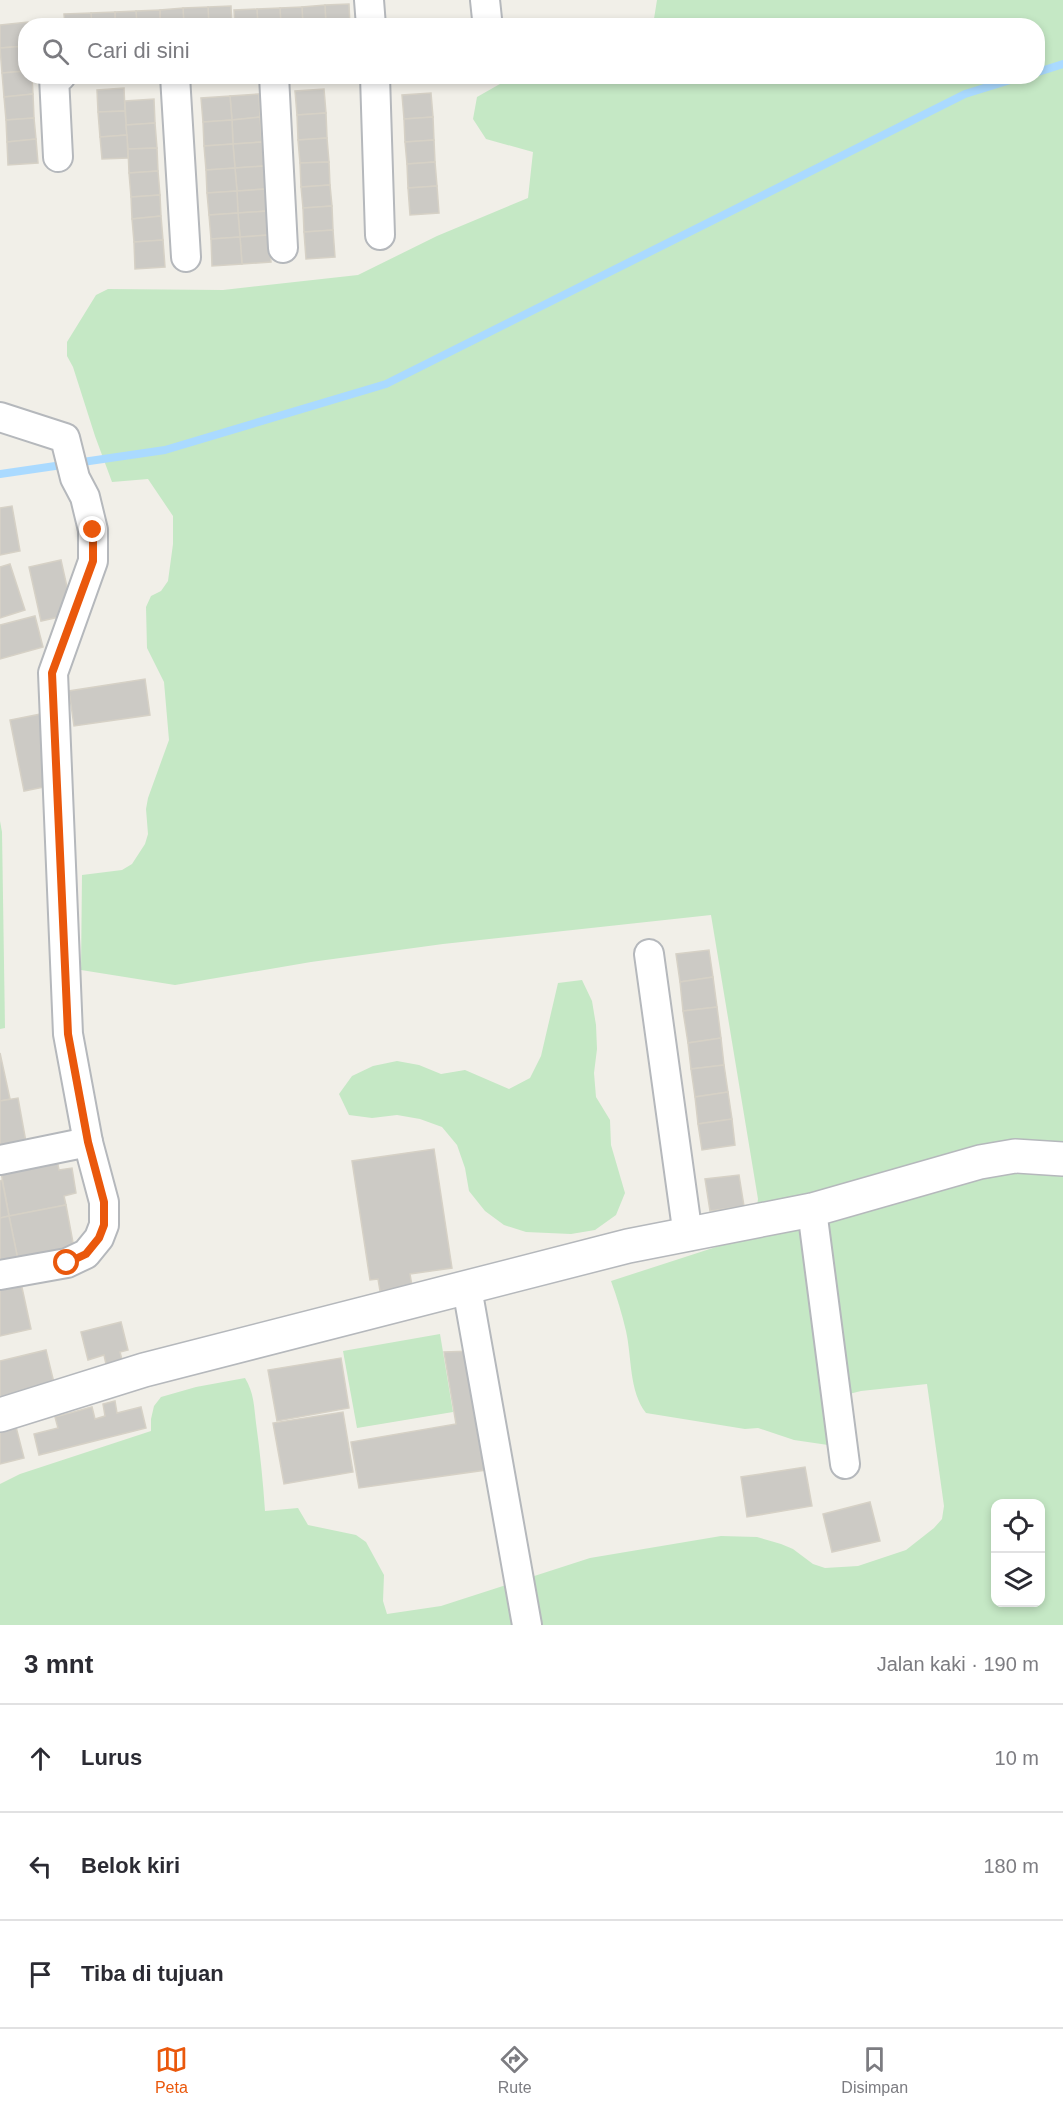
<!DOCTYPE html>
<html lang="id">
<meta charset="utf-8">
<style>
body{margin:0;font-family:Arial,sans-serif;background:#f2f2f3;color:#2b2b33}
.controls{position:absolute;right:18px;bottom:18px;display:grid;overflow:hidden;border-radius:12px;box-shadow:0 3px 9px #0003}
.controls button{width:54px;height:54px;display:grid;place-items:center;padding:0;border:0;border-bottom:2px solid #e1e1e2;background:#fff;color:#2b2b33;font:30px sans-serif}
.stop{position:absolute;width:18px;height:18px;margin:-14px;border:4px solid #ea580c;border-radius:50%;background:#fff}
.stop.end{background:#ea580c;border-color:#fff;box-shadow:0 2px 6px #0008}
.list{margin:0;padding:0;list-style:none}
h2{display:flex;justify-content:space-between;align-items:center;height:78px;margin:0;padding:0 24px;font-size:26px}
h2 small{font-size:20px;font-weight:400;color:#7c7c81}
.list li{display:grid;grid-template-columns:39px 1fr auto;gap:18px;align-items:center;box-sizing:border-box;height:108px;padding:0 24px;border-top:2px solid #e1e1e2}
.list b{display:block;font-size:22px;white-space:nowrap}
.list em{font-size:20px;font-style:normal;color:#7c7c81}
.icon{flex:none;width:33px;height:33px;fill:none;stroke:currentColor;stroke-width:2;stroke-linecap:round;stroke-linejoin:round}
.map{position:relative;flex:none;width:1063px;height:1625px;overflow:hidden}
.search{position:absolute;background:#fff;box-shadow:0 3px 9px #0003;left:18px;right:18px;top:18px;height:66px;display:flex;align-items:center;gap:15px;box-sizing:border-box;padding:0 21px;border-radius:24px;color:#7c7c81;font-size:22px}
.sheet{height:402px;background:#fff}
nav{display:flex;justify-content:space-around;align-items:center;box-sizing:border-box;height:84px;border-top:2px solid #e1e1e2;background:#fff;font-size:16px;color:#7c7c81}
nav a{display:grid;justify-items:center;gap:3px}
nav .on{color:#ea580c}
.map>svg:first-child{display:block}
</style>
<div class="map">
<svg width="1063" height="1625" viewBox="0 0 1063 1625">
<rect width="100%" height="100%" fill="#f1efe8"/>
<g fill="#c5e8c5" fill-rule="evenodd">
<path d="M657,0h406v1625h-1063v-141l20,-10 131,-43v-12l3,-13 7,-9 35,-10 49,-9c9,15 9,28 11,45 4,29 7,58 9,88l33,-3 10,17 48,10 10,7 18,33 -1,26 4,13 54,-8 149,-48 131,-22 36,1 24,7 12,5 20,15 12,4 33,-2 48,-16 28,-22 8,-9 2,-13 -17,-122 -66,7 -12,3 -21,51 -34,-5 -36,-12 -13,1 -99,-16c-17,-22 -14,-55 -20,-82 -4,-17 -9,-34 -15,-50l142,-46 5,-36 -47,-284 -268,29 -132,18 -136,23 -94,-15 1,-95 40,-5 10,-6 13,-20 3,-10 -2,-25 2,-11 21,-58 -5,-58 -17,-34 -1,-41 5,-11 10,-5 7,-10 5,-37v-28l-25,-37 -36,3 -17,-46 -22,-69 -6,-11v-14l29,-47 12,-6 115,1 135,-15 79,-39 91,-38 5,-46 -47,-13 -13,-20 4,-22 35,-20 526,-1v-50l-385,-1zM996,1504h44v98h-44z"/>
<polygon points="0,821 2,832 5,1028 0,1029"/>
<polygon points="582,980 592,1001 596,1025 597,1049 594,1073 596,1097 610,1120 611,1145 625,1193 616,1215 595,1230 571,1234 526,1232 504,1225 485,1211 469,1191 465,1168 457,1145 442,1127 420,1119 397,1115 372,1118 349,1115 339,1094 352,1076 373,1066 397,1061 419,1065 441,1074 465,1070 509,1089 530,1078 541,1056 558,983"/>
<polygon points="440,1334 453,1412 357,1428 343,1351"/>
</g>
<g fill="none" stroke-linecap="round" stroke-linejoin="round">
<g stroke="#aadaff" stroke-width="8">
<polyline points="1038,72 1063,64"/>
<polyline points="0,474 165,450 386,384 965,94 1023,76"/>
</g>
</g>
<g fill="#cccac5" stroke="#d6d1c6" stroke-width="1.5">
<polygon points="349,4 350,26 326,26 325,5"/>
<polygon points="325,5 326,26 303,26 302,7"/>
<polygon points="231,6 232,26 209,26 208,7"/>
<polygon points="208,7 209,26 184,26 183,8"/>
<polygon points="302,7 303,26 281,26 280,8"/>
<polygon points="183,8 184,26 160,26 160,10"/>
<polygon points="280,8 281,26 258,26 257,9"/>
<polygon points="257,9 258,26 235,26 234,10"/>
<polygon points="160,10 160,26 137,26 136,11"/>
<polygon points="136,11 137,26 115,26 115,12"/>
<polygon points="115,12 115,26 92,26 91,13"/>
<polygon points="91,13 92,26 65,26 64,14"/>
<polygon points="28,22 28,26 26,26 26,46 0,48 0,25"/>
<polygon points="26,46 26,71 2,73 0,48"/>
<polygon points="26,71 26,76 32,76 33,94 4,97 2,73"/>
<polygon points="124,88 125,111 98,112 97,90"/>
<polygon points="324,89 326,113 297,115 295,91"/>
<polygon points="431,93 433,117 404,119 402,95"/>
<polygon points="33,94 34,118 6,120 4,97"/>
<polygon points="259,94 260,117 232,120 230,96"/>
<polygon points="230,96 232,120 203,122 201,98"/>
<polygon points="154,99 155,123 126,125 125,101"/>
<polygon points="125,111 127,135 100,137 98,112"/>
<polygon points="326,113 327,138 298,140 297,115"/>
<polygon points="260,117 262,142 233,144 232,120"/>
<polygon points="433,117 434,140 405,142 404,119"/>
<polygon points="34,118 36,139 7,142 6,120"/>
<polygon points="232,120 233,144 204,146 203,122"/>
<polygon points="155,123 157,148 128,149 126,125"/>
<polygon points="127,135 128,158 102,159 100,137"/>
<polygon points="327,138 329,162 300,163 298,140"/>
<polygon points="36,139 38,163 8,165 7,142"/>
<polygon points="434,140 435,162 407,164 405,142"/>
<polygon points="262,142 264,166 235,168 233,144"/>
<polygon points="233,144 235,168 206,170 204,146"/>
<polygon points="157,148 158,171 129,173 128,149"/>
<polygon points="329,162 330,185 301,187 300,163"/>
<polygon points="435,162 437,186 408,188 407,164"/>
<polygon points="264,166 266,189 237,191 235,168"/>
<polygon points="235,168 237,191 207,193 206,170"/>
<polygon points="158,171 160,195 131,197 129,173"/>
<polygon points="330,185 332,206 303,208 301,187"/>
<polygon points="437,186 439,213 410,215 408,188"/>
<polygon points="266,189 267,211 238,213 237,191"/>
<polygon points="237,191 238,213 209,215 207,193"/>
<polygon points="160,195 161,216 132,219 131,197"/>
<polygon points="332,206 333,230 304,232 303,208"/>
<polygon points="267,211 269,235 240,237 238,213"/>
<polygon points="238,213 240,237 211,239 209,215"/>
<polygon points="161,216 163,240 134,242 132,219"/>
<polygon points="333,230 335,257 306,259 304,232"/>
<polygon points="269,235 271,262 242,264 240,237"/>
<polygon points="240,237 242,264 212,266 211,239"/>
<polygon points="163,240 165,267 135,269 134,242"/>
<polygon points="12,506 20,551 0,555 0,508"/>
<polygon points="61,560 73,614 41,621 29,567"/>
<polygon points="10,564 25,610 0,618 0,567"/>
<polygon points="35,616 43,647 0,659 0,625"/>
<polygon points="145,679 150,715 74,726 69,691"/>
<polygon points="41,714 54,785 24,791 10,720"/>
<polygon points="709,950 713,977 680,982 676,954"/>
<polygon points="713,977 717,1007 683,1011 680,982"/>
<polygon points="717,1007 721,1038 688,1043 683,1011"/>
<polygon points="721,1038 724,1065 691,1069 688,1043"/>
<polygon points="0,1053 10,1099 0,1101"/>
<polygon points="724,1065 728,1092 695,1097 691,1069"/>
<polygon points="728,1092 732,1119 698,1124 695,1097"/>
<polygon points="18,1098 26,1142 0,1147 0,1101"/>
<polygon points="732,1119 735,1145 702,1150 698,1124"/>
<polygon points="434,1149 452,1268 410,1274 412,1286 380,1291 378,1279 370,1280 352,1161"/>
<polygon points="57,1160 59,1170 72,1168 76,1193 64,1196 66,1205 9,1216 1,1172"/>
<polygon points="739,1175 744,1206 710,1211 705,1179"/>
<polygon points="2,1180 9,1216 0,1218 0,1181"/>
<polygon points="66,1205 74,1248 18,1260 9,1216"/>
<polygon points="9,1216 18,1260 0,1263 0,1218"/>
<polygon points="21,1283 31,1329 0,1336 0,1287"/>
<polygon points="121,1322 128,1350 120,1352 122,1360 106,1364 104,1355 88,1360 81,1332"/>
<polygon points="46,1350 55,1387 0,1401 0,1361"/>
<polygon points="473,1351 493,1469 359,1488 351,1442 456,1424 444,1352"/>
<polygon points="341,1358 349,1408 277,1421 268,1370"/>
<polygon points="115,1401 117,1413 141,1407 146,1428 39,1455 34,1434 58,1428 55,1417 92,1407 95,1419 105,1416 103,1404"/>
<polygon points="343,1412 353,1472 284,1484 273,1423"/>
<polygon points="15,1423 24,1458 0,1464 0,1427"/>
<polygon points="805,1467 812,1506 747,1517 741,1477"/>
<polygon points="870,1502 880,1541 832,1552 823,1514"/>
</g>
<g fill="none" stroke-linecap="round" stroke-linejoin="round">
<g stroke="#b5b8bc" stroke-width="32">
<g id="minor">
<polyline points="369,0 371,26"/>
<polyline points="485,0 487,19"/>
<polyline points="175,76 186,257"/>
<polyline points="274,76 283,248"/>
<polyline points="375,76 380,235"/>
<polyline points="58,157 54,77 61,76"/>
<polyline points="0,417 65,438 75,478 85,497 93,530 93,561 53,673 68,1034 88,1142 104,1202 104,1225 99,1238 86,1254 67,1263 0,1275"/>
<polyline points="649,954 688,1236"/>
<polyline points="0,1160 88,1142"/>
<polyline points="812,1210 845,1464"/>
<polyline points="467,1288 527,1625"/>
</g>
</g>
<g stroke="#b5b8bc" stroke-width="36">
<polyline id="tertiary" points="0,1415 144,1370 628,1246 812,1210 980,1162 1015,1156 1063,1159"/>
</g>
<use href="#minor" stroke="#fff" stroke-width="28"/>
<use href="#tertiary" stroke="#fff" stroke-width="33"/>
</g>
<g fill="none" stroke-linecap="round" stroke-linejoin="round">
<polyline stroke="#ea580c" stroke-width="8" points="67,1263 86,1254 99,1238 104,1225 104,1202 88,1142 68,1034 52,673 93,561 93,530"/>
</g>
</svg>
<div class="controls">
<button><svg class="icon" aria-label="locate" viewBox="0 0 24 24"><circle cx="12" cy="12" r="6"/><path d="M12 2v4M12 18v4M2 12h4M18 12h4"/></svg></button>
<button><svg class="icon" aria-label="layers" viewBox="0 0 24 24"><path d="M12 4l9 5-9 5-9-5zM3 14l9 5 9-5"/></svg></button>
</div>
<div class="stop" style="left:67px;top:1263px"></div>
<div class="stop end" style="left:93px;top:530px"></div>
<div class="search"><svg class="icon" aria-label="search" viewBox="0 0 24 24"><circle cx="10" cy="10" r="6"/><path d="M15 15l6 6"/></svg>Cari di sini</div>
</div>
<section class="sheet">
<h2>3 mnt<small>Jalan kaki · 190 m</small></h2>
<ul class="list">
<li><svg class="icon" aria-label="ahead" viewBox="0 0 24 24"><path d="M12 20V5M6 11l6-6 6 6"/></svg><div><b>Lurus</b></div><em>10 m</em></li>
<li><svg class="icon" aria-label="left" viewBox="0 0 24 24"><path d="M17 20v-9H6M10 6l-5 5 5 5"/></svg><div><b>Belok kiri</b></div><em>180 m</em></li>
<li><svg class="icon" aria-label="arrive" viewBox="0 0 24 24"><path d="M6 21V4h12l-3 4 3 4H6"/></svg><div><b>Tiba di tujuan</b></div></li>
</ul>
</section>
<nav>
<a class="on"><svg class="icon" aria-label="map" viewBox="0 0 24 24"><path d="M3 6l6-2 6 2 6-2v14l-6 2-6-2-6 2zM9 4v14M15 6v14"/></svg>Peta</a>
<a><svg class="icon" aria-label="directions" viewBox="0 0 24 24"><path d="M12 3l9 9-9 9-9-9zM9 14v-3h6M13 9l2 2-2 2"/></svg>Rute</a>
<a><svg class="icon" aria-label="saved" viewBox="0 0 24 24"><path d="M7 4h10v16l-5-4-5 4z"/></svg>Disimpan</a>
</nav>
